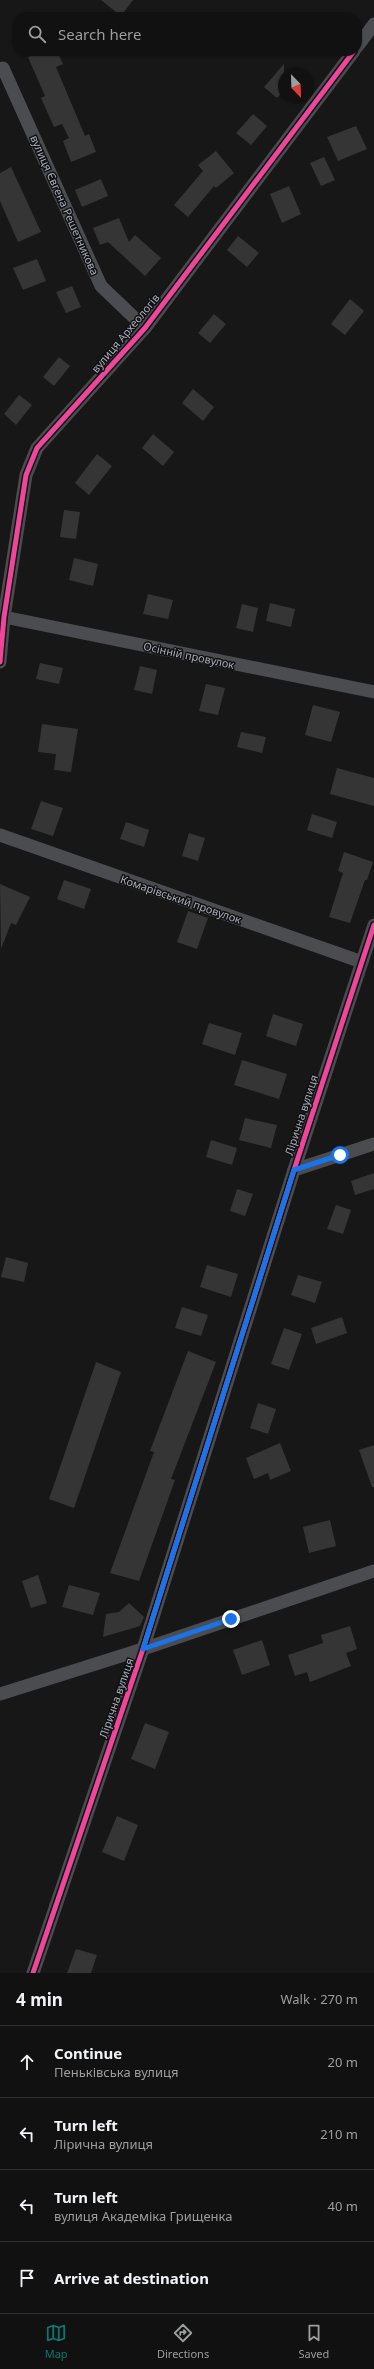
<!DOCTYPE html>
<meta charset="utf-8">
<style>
body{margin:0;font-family:"Noto Sans",sans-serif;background:#1e1f1f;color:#f1f3f6}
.compass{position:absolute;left:278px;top:68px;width:36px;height:36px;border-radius:50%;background:#111;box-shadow:0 1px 3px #0004;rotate:157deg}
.stop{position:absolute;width:12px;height:12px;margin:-9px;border:3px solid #1a73e8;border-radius:50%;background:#fff}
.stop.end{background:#1a73e8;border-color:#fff;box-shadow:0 1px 4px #0008}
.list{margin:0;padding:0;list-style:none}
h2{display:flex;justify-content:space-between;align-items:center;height:52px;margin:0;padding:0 16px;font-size:17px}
h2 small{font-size:13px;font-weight:400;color:#9c9d9f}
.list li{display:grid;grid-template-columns:26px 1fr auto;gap:12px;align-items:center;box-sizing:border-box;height:72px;padding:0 16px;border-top:1px solid #303131}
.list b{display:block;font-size:15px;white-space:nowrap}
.list p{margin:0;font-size:13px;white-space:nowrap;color:#9c9d9f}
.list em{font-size:13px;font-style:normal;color:#9c9d9f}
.icon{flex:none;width:22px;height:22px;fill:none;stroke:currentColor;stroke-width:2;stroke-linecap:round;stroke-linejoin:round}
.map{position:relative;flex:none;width:374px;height:1973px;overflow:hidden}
.search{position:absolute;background:#111;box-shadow:0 1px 3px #0004;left:12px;right:12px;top:12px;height:44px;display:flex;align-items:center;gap:10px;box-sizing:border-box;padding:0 14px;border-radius:16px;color:#9c9d9f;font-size:15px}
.sheet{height:340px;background:#111}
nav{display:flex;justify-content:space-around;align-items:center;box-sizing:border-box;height:56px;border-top:1px solid #303131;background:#111;font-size:11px;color:#9c9d9f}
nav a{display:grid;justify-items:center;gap:2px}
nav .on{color:#0f766e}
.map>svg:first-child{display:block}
</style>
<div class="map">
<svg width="374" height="1973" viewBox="0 0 374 1973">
<rect width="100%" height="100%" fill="#171717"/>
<g fill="#353536">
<polygon points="101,0 133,0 121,16"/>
<polygon points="43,51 57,51 63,64 56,67 85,136 89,134 96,152 71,162 63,141 69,138 62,124 54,127 41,98 45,96 28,57"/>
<polygon points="284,64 284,90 277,98 264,87"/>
<polygon points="253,114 267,126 251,145 236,133"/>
<polygon points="356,126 367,149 338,161 327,137"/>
<polygon points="216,151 234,173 216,188 214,186 188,217 174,205 203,171 198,165"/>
<polygon points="324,157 335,180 321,186 310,163"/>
<polygon points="11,167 41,232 18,242 0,201 0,173"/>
<polygon points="101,179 108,196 82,207 75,190"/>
<polygon points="289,186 301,214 282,223 270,194"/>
<polygon points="119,218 129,242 135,235 161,258 145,276 108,242 100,245 93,228"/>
<polygon points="238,236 259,253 247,267 227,250"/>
<polygon points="37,259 46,281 23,290 13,268"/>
<polygon points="72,286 81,307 66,313 56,292"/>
<polygon points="350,299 364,311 345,335 331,324"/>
<polygon points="214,314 226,324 210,343 198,333"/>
<polygon points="59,357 70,366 54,386 43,377"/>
<polygon points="193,389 214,407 203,421 182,403"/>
<polygon points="19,395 32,405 16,425 4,414"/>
<polygon points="153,434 174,452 163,466 142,448"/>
<polygon points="97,454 112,466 89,495 75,483"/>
<polygon points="64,510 80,512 76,539 60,537"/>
<polygon points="74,558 98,564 93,586 69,580"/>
<polygon points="148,594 173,600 168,619 143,614"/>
<polygon points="270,603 295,609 291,627 266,621"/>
<polygon points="242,604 258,608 253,632 236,628"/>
<polygon points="40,663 63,668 59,684 36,679"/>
<polygon points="140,666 157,670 152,694 134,690"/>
<polygon points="206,684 225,688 218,715 199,711"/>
<polygon points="313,705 340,712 331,742 305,735"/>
<polygon points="42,724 78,729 71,772 54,770 56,754 38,752"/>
<polygon points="241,732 266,737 262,753 237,747"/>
<polygon points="337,768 374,778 374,806 330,794"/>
<polygon points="41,801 63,808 53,836 31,829"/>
<polygon points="312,814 337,822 332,838 307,830"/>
<polygon points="126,822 149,830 144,847 120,839"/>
<polygon points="189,833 205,838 198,861 182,856"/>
<polygon points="344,852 373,862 367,880 365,880 350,923 329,917 343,873 338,871"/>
<polygon points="64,880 91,889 84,909 57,899"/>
<polygon points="0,884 30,897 16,925 11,923 1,949"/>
<polygon points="188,911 208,918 197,949 177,942"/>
<polygon points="273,1014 303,1024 296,1046 266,1036"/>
<polygon points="209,1023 242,1033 235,1055 202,1044"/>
<polygon points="242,1060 287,1074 279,1099 234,1085"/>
<polygon points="245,1118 277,1125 271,1148 239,1140"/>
<polygon points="211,1140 237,1148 232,1165 206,1157"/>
<polygon points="374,1173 374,1189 355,1195 351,1181"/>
<polygon points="237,1189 253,1194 245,1216 230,1211"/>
<polygon points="336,1205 351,1210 343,1234 327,1229"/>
<polygon points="6,1257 28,1263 24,1282 1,1277"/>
<polygon points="207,1265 238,1274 231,1297 200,1287"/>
<polygon points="298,1275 322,1282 315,1303 291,1295"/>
<polygon points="182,1307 208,1315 201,1336 175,1328"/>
<polygon points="342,1317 347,1333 316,1344 311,1328"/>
<polygon points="284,1328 302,1334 289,1370 271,1364"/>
<polygon points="188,1351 216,1362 171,1479 175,1480 139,1581 110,1573 154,1452 150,1451"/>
<polygon points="96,1362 121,1372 74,1508 49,1499"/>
<polygon points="258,1403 276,1409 268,1434 250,1428"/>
<polygon points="280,1443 291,1471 270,1480 268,1473 254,1479 246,1458"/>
<polygon points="374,1445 374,1487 372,1487 359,1450"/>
<polygon points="330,1520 336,1546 309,1553 303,1527"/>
<polygon points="38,1575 47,1603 31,1608 22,1581"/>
<polygon points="69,1585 100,1593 93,1615 62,1607"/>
<polygon points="129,1603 144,1617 140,1626 103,1637 106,1614 119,1612"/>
<polygon points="350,1626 357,1649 346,1653 351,1666 310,1682 307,1672 295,1676 288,1655 323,1643 321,1635"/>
<polygon points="262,1640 270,1665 242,1675 233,1650"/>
<polygon points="145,1723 169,1732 155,1769 131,1759"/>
<polygon points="117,1816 138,1825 124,1861 102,1852"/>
<polygon points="76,1949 97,1955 91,1973 67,1973"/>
</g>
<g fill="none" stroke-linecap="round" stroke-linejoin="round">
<g stroke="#4b4c50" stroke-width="13">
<polyline points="357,47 374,24"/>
<polyline points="3,68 101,286 145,328"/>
<polyline points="4,617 374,692"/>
<polyline points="0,662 4,617 26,475 37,448 145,328 354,51"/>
<polyline points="0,835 362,962"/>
<polyline points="294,1170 374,1144"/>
<polyline points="0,1694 143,1649 374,1571"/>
<polyline points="33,1973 143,1649 294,1170 374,925"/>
</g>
<g stroke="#111113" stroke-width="8">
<g id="cycleway">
<polyline points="0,662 4,617 26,475 37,448 145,328 354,51"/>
<polyline points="33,1973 143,1649 294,1170 374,925"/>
</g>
</g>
<use href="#cycleway" stroke="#ed469a" stroke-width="5"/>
</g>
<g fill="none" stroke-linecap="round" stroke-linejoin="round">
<polyline stroke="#1a73e8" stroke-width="5" points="231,1619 143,1649 294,1170 340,1155"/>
</g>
<g text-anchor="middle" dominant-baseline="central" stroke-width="3" stroke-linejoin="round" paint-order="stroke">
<g font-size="11" fill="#a8adb8" stroke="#111113">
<text transform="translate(65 205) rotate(66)">вулиця Євгена Решетникова</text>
<text transform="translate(125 333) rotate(-50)">вулиця Археологів</text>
<text transform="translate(189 655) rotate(12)">Осінній провулок</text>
<text transform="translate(181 899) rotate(19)">Комарівський провулок</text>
<text transform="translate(301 1115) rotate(-72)">Лірична вулиця</text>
<text transform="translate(116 1698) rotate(-71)">Лірична вулиця</text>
</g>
</g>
</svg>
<svg class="compass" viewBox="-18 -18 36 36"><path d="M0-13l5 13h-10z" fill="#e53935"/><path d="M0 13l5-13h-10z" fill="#9c9d9f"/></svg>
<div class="stop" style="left:340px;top:1155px"></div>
<div class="stop end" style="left:231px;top:1619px"></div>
<div class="search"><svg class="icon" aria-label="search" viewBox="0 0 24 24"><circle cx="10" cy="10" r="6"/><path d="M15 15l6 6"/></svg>Search here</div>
</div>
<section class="sheet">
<h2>4 min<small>Walk · 270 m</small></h2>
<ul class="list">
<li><svg class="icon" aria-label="ahead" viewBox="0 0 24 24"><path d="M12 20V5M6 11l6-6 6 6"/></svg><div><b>Continue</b><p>Пеньківська вулиця</p></div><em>20 m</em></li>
<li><svg class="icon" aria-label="left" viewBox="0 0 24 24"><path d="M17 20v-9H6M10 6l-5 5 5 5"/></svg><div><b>Turn left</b><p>Лірична вулиця</p></div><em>210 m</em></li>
<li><svg class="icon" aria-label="left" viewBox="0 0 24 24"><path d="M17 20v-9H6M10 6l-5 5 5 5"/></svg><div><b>Turn left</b><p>вулиця Академіка Грищенка</p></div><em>40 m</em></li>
<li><svg class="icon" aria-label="arrive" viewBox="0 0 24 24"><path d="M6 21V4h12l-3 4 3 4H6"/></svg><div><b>Arrive at destination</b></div></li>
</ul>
</section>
<nav>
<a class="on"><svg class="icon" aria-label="map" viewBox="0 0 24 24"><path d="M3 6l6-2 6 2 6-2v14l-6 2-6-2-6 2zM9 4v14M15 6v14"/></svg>Map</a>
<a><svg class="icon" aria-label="directions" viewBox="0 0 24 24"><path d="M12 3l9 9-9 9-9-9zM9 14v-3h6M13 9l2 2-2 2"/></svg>Directions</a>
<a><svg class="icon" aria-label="saved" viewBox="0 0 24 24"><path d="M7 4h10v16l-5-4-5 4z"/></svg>Saved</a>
</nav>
